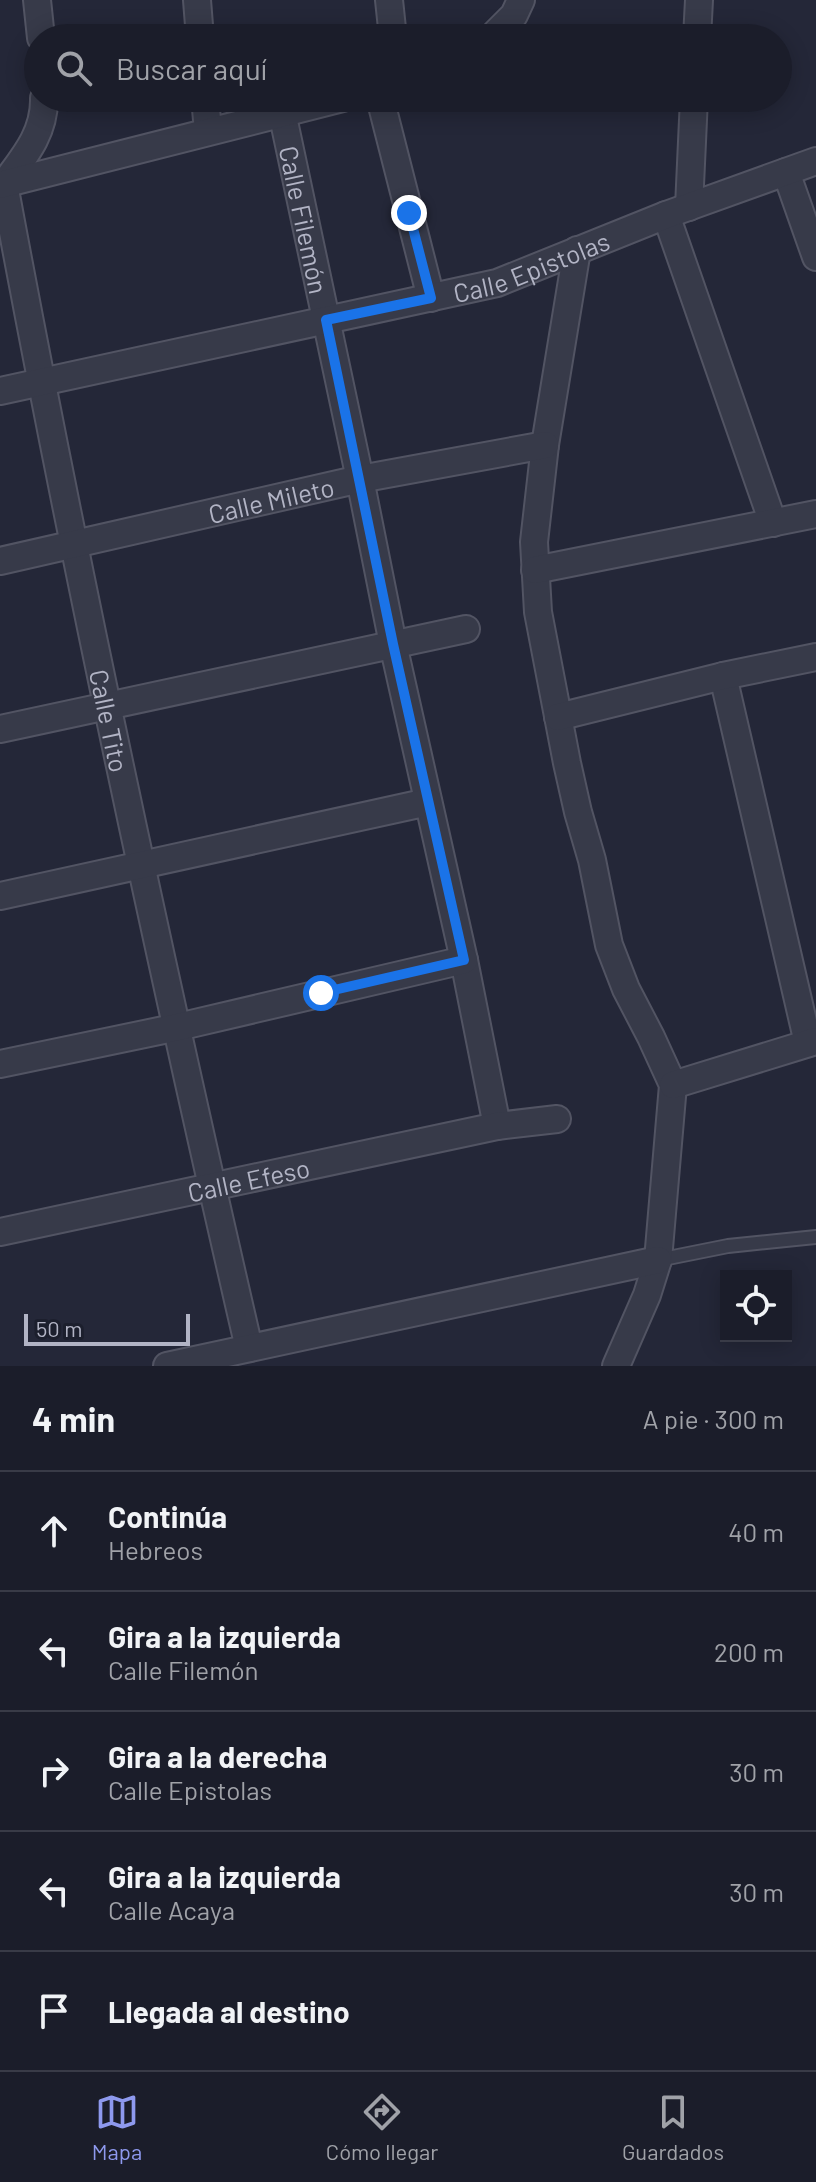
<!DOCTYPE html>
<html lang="es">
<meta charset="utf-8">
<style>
body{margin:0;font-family:Barlow,sans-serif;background:#282a36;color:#f1f3f6}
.controls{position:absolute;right:24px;bottom:24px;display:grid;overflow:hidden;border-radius:0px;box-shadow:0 4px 20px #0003}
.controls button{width:72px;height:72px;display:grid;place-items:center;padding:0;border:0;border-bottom:2px solid #393b47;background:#1b1d2a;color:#f1f3f6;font:40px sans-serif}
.scale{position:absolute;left:24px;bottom:20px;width:166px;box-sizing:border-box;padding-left:8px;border:4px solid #b2b4c5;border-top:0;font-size:22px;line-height:28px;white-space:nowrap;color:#b2b4c5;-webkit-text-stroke:6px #1c1f2d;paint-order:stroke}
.stop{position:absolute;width:24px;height:24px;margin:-18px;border:6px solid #1a73e8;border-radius:50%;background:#fff}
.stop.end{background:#1a73e8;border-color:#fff;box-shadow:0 2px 8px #0008}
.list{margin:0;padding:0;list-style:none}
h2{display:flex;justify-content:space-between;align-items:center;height:104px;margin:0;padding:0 32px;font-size:34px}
h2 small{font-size:26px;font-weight:400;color:#a0a2a8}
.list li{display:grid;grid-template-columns:52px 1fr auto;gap:24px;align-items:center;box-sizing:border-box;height:120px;padding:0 32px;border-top:2px solid #393b47}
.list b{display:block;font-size:30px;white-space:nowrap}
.list p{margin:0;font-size:26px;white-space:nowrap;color:#a0a2a8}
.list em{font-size:26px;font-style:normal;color:#a0a2a8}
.icon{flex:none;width:44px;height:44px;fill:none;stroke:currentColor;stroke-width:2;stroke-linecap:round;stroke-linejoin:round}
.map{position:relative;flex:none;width:816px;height:1366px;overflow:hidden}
.search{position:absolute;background:#1b1d2a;box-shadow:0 4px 20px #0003;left:24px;right:24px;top:24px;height:88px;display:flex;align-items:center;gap:20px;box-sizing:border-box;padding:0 28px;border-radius:44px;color:#a0a2a8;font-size:30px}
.sheet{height:704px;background:#1b1d2a}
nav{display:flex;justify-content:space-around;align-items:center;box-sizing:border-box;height:112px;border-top:2px solid #393b47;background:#1b1d2a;font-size:22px;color:#a0a2a8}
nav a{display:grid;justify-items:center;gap:4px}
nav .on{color:#8e99ee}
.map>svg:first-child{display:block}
</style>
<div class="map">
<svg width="816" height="1366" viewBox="0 0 816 1366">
<rect width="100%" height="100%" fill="#242738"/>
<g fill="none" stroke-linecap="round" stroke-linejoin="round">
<g stroke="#525463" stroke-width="16">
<polyline id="lane" points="658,1260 728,1246 816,1237"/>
</g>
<g stroke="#525463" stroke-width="30">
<g id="street">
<polyline points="37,0 41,38"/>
<polyline points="197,0 200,38"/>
<polyline points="389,0 393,38"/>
<polyline points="491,38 514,15 521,0"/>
<polyline points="697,38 699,0"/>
<path id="s1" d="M44,98c1,35 -20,59 -40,86 72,390 156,778 245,1164"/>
<polyline points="205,98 208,131"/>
<polyline points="380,98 431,298"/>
<path id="s2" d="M282,112l78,367 33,165 71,316 33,166"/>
<polyline points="786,172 816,257"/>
<polyline points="0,185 343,98"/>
<polyline points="689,207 694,98"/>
<polyline points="666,215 773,523"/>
<polyline points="577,250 545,445 534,542 538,612 567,763 578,812 592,860 609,945 626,989 651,1037 673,1085 658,1260 647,1295 616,1366"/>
<path id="s3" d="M0,391l497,-108 169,-68 150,-54"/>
<path id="s4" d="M0,561l360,-82 185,-34"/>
<polyline points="535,570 816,514"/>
<polyline points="723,676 808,1043"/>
<polyline points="558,717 723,676 816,657"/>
<polyline points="0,729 466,629"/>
<polyline points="0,896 428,802"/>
<polyline points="0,1064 178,1027 464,960"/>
<polyline points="673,1085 816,1041"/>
<path id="s5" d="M0,1232l497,-106 60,-7"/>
<polyline points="167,1366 658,1260"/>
</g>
</g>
<use href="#lane" stroke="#373a49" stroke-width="12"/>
<use href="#street" stroke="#373a49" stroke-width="26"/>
</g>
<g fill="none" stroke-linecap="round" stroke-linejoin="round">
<polyline stroke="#1a73e8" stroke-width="10" points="321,993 464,960 393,644 326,320 431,298 409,213"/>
</g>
<g text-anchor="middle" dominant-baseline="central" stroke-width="6" stroke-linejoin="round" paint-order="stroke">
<g font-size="26" fill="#b2b4c5" stroke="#1c1f2d">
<text stroke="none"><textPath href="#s2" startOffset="110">Calle Filemón</textPath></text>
<text stroke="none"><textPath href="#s3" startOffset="546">Calle Epistolas</textPath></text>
<text stroke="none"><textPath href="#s4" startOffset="278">Calle Mileto</textPath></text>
<text stroke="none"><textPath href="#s1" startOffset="644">Calle Tito</textPath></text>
<text stroke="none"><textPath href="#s5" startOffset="254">Calle Efeso</textPath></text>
</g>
</g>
</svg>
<div class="controls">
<button><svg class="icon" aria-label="locate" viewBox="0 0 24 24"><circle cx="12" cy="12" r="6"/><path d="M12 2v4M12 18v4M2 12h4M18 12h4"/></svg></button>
</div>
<div class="scale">50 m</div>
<div class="stop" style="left:321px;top:993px"></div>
<div class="stop end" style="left:409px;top:213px"></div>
<div class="search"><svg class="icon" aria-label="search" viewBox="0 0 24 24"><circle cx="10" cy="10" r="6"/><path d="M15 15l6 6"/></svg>Buscar aquí</div>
</div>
<section class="sheet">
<h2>4 min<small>A pie · 300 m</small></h2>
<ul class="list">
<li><svg class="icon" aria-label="ahead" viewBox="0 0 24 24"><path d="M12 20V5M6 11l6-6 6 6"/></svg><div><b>Continúa</b><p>Hebreos</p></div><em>40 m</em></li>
<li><svg class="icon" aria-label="left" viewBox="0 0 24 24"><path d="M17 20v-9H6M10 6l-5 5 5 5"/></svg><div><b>Gira a la izquierda</b><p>Calle Filemón</p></div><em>200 m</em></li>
<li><svg class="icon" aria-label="right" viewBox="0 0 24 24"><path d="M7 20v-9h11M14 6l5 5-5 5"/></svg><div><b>Gira a la derecha</b><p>Calle Epistolas</p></div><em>30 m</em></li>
<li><svg class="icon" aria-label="left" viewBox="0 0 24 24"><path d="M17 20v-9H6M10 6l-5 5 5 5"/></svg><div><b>Gira a la izquierda</b><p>Calle Acaya</p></div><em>30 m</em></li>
<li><svg class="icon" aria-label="arrive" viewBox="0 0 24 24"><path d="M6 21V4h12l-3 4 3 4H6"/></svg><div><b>Llegada al destino</b></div></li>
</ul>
</section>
<nav>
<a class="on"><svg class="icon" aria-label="map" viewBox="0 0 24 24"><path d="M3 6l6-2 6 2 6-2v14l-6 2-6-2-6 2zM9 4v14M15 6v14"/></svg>Mapa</a>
<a><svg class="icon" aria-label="directions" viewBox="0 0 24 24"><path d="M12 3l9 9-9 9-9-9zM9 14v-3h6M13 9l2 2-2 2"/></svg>Cómo llegar</a>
<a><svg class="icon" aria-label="saved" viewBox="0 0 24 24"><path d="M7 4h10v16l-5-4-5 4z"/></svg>Guardados</a>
</nav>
